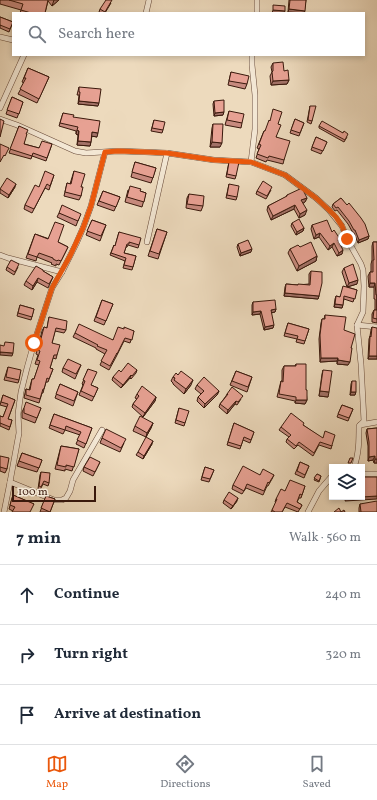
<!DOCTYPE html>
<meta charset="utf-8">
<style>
body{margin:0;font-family:Vollkorn,serif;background:#f2f2f3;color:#1f2937}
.controls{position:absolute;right:12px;bottom:12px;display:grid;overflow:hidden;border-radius:0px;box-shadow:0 2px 6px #0003}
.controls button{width:36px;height:36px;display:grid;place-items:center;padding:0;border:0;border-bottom:1px solid #e0e1e3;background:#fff;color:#1f2937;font:20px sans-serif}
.scale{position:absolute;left:12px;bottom:10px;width:84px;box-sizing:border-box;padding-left:4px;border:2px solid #3a190c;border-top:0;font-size:11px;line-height:14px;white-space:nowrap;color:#3a190c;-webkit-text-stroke:3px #f3e7d4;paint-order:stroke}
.stop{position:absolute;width:12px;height:12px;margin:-9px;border:3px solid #ea580c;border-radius:50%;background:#fff}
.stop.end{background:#ea580c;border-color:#fff;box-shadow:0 1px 4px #0008}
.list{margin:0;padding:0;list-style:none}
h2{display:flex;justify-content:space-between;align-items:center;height:52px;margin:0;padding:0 16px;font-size:17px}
h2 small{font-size:13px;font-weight:400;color:#747a83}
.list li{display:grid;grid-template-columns:26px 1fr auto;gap:12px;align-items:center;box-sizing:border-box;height:60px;padding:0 16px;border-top:1px solid #e0e1e3}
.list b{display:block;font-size:15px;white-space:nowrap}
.list em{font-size:13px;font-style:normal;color:#747a83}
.icon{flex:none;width:22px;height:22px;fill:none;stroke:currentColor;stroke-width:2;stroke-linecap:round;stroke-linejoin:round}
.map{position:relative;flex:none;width:377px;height:512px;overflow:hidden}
.search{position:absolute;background:#fff;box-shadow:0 2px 6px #0003;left:12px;right:12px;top:12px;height:44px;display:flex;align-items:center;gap:10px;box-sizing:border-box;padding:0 14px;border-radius:0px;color:#747a83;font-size:15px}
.sheet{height:232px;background:#fff}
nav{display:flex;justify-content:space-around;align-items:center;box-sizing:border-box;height:56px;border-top:1px solid #e0e1e3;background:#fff;font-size:11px;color:#747a83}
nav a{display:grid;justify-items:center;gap:2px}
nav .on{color:#ea580c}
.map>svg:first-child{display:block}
</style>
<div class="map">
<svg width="377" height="512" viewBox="0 0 377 512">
<rect width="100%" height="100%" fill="#eddabd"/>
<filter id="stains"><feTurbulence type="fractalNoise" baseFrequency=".005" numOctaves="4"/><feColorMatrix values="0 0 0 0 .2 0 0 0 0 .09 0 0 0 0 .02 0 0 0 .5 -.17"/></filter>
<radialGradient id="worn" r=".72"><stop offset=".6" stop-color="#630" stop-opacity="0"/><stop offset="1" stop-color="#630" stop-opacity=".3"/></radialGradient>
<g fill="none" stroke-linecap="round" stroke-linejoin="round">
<g stroke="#674938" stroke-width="6">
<g id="street">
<polyline points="146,13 149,0"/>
<polyline points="257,13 257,0"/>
<polyline points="0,37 13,40"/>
<polyline points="0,108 24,55"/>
<path d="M0,119l17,6 58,26 11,2 32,-2 27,1 22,1 47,7 37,2 34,13 31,23 13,12 13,16 5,13 14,25 2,6 1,16 -1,26 -6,13 4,39 3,57 -5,5c0,14 0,28 -5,41"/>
<polyline points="251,162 255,129 255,95 252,65 252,55"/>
<polyline points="147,242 167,153"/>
<polyline points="0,255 8,258 62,272"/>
<polyline points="357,325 377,327"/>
<polyline points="360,425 377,422"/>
<polyline points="362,474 377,474"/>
<polyline points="10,482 54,500 62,500 66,498 70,491 73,480 102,430"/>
<polyline points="4,512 10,482 19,433 18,414 21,392 27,368 34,343 52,288 62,272 76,244 83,228 91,206 105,152"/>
<polyline points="308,512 319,491 332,476"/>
</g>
</g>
<use href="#street" stroke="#f3e7d4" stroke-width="5"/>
</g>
<g fill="#c78a7e" stroke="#3a190c">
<polygon points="0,0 59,0 52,6 48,1 45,13 20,13 21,10 0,4"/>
<polygon points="289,0 306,0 304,13 288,12"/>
<polygon points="111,3 105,13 101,13 99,12 100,9"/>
<polygon points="0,17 13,22 9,32 0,28"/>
<polygon points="273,63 289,80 287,84 271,85 270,76 272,72 271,67"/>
<polygon points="28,68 49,77 37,103 18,94 24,83 22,82"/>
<polygon points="231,72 247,84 245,89 228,85"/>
<polygon points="79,87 98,106 78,104 79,95 77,95"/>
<polygon points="12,97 23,102 17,118 6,114"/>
<polygon points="214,101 223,115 214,116 213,104"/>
<polygon points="310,106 312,121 311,124 307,122"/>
<polygon points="229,111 242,123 241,128 225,125"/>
<polygon points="63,113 73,117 97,137 92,136 90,146 77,145 78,135 76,134 76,131 59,126"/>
<polygon points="295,119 304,123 299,136 290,133"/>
<polygon points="154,120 163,130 162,133 151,131"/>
<polygon points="213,124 220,147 210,147 212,128"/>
<polygon points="278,124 276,137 284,160 283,164 267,160 266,162 256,158 259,149 257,148 264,131 265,131"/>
<polygon points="19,126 26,133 24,144 39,148 52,144 46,161 32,156 31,159 9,153"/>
<polygon points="319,126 343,133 347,137 344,142 319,128"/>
<polygon points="316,137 327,142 321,154 311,150"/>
<polygon points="135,162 156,168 151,183 131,177"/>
<polygon points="229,162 236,176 235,179 226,177"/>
<polygon points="74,171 81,187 81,196 79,200 64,196 67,183 70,184"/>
<polygon points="54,175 49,190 45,188 32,213 24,209 25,205 39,187"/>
<polygon points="229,184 237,197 236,200 226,198"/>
<polygon points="15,187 8,198 0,193 0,189"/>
<polygon points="128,190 140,191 146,193 142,207 125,202"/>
<polygon points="271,190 266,199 256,194 257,191"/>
<polygon points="103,191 120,197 114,211 97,205"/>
<polygon points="189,194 203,206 201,211 186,208 187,198"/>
<polygon points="287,195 307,198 305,202 303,203 305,215 299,218 294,209 271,220 267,210 268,206 286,197"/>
<polygon points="341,198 369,236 368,239 358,243 354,233 353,233 348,224 337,210 335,211 332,207 333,204"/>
<polygon points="59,213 79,218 76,226 57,217"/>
<polygon points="92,220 106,225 100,241 86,235"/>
<polygon points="292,223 304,228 303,231 296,235 291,226"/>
<polygon points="312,225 332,232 340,239 339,242 342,254 337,256 332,247 328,250 319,237 314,239 311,229"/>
<polygon points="157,229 167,232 158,259 148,256"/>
<polygon points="119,232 139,245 138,248 128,245 127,247 126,247 124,253 136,256 132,270 123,268 125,261 110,255 114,245 115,246"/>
<polygon points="35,234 58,242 68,247 59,265 56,264 56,266 51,264 52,263 37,257 36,261 26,258"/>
<polygon points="373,242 377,242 377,323 372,322 372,314 374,310 375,310 375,299 374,299 374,287 369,287 368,276 370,272 371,272 371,264 372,260 372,246"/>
<polygon points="238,244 251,252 240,256 237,247"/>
<polygon points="300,247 317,256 316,261 297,271 288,253 290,249"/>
<polygon points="7,267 18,267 14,275 6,270"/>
<polygon points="344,268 357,284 347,287 357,290 353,302 344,299 342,308 334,307 335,299 336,296 340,297 347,287 342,272"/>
<polygon points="43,271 53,277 48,288 37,282 32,290 24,285 26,281"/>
<polygon points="311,271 319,296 318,299 284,296 285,287 286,284 298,285 309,284 309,274"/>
<polygon points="102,300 113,304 104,325 94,321"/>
<polygon points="253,302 276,309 275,312 271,313 273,328 264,330 260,314 252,315 252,305"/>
<polygon points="20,305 34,309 31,320 17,316"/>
<polygon points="325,315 344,330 351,348 348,365 337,364 337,361 320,362 319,339 321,323 322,319 324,319"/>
<polygon points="49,317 66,330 64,333 55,331 52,343 57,355 56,359 53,358 50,368 53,369 48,382 46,382 44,389 43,393 42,393 39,403 24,398 25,393 26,389 29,390 32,379 34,379 39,365 35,364 38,355 36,354 42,331 44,327 47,328"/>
<polygon points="288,323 309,329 304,344 296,342 297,339 284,336"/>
<polygon points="372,327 377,359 368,359 369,339 370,336 371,330"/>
<polygon points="124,329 134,331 130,343 124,341 116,357 109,370 100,365 105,354 96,349 96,348 73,337 75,333 113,340"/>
<polygon points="296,364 306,390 307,400 305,404 295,403 295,401 277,397 281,381 282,381 282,370 284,366 295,366"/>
<polygon points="81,365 75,379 62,372 63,368"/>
<polygon points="8,367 19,380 18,383 4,380"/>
<polygon points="88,369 91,385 98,388 92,401 79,395 83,385 82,384"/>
<polygon points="137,370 136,373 131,379 130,378 121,388 112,380 113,377 121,372"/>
<polygon points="323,370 328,397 319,396 322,374"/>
<polygon points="236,371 252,377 247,392 230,385"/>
<polygon points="173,377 191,385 184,394 173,384 173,383 171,381"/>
<polygon points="352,381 355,395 350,395 351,384"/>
<polygon points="60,384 78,392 73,406 55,398"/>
<polygon points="197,385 219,391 217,395 204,408 197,401 198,397 201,394 195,389"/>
<polygon points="137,394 156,397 155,401 143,417 132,407 133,404 137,399 135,398"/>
<polygon points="227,394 241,399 237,405 235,404 227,414 219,407 220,404 226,396"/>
<polygon points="3,395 15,400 8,419 12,420 9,430 0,426 0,416 3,417 7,407 0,405"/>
<polygon points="342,405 353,409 348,421 337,417"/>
<polygon points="24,408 41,408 35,423 22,418 22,412"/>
<polygon points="179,408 185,423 184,426 175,423"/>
<polygon points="54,414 92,428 84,448 76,444 80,435 65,430 63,434 49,428"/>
<polygon points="153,423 151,428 146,437 133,431 135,426"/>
<polygon points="234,423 254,432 250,443 243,440 240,449 227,445"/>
<polygon points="303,425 332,445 331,449 319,445 313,456 298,445 294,449 286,442 287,439 289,437 279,430 281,427"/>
<polygon points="377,428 377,463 374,463 373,460 368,461 368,446 366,433 367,429"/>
<polygon points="102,438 124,443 120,452 100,443"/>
<polygon points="152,444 143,459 136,455 138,452"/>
<polygon points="61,446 79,449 72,471 65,469 65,471 55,469"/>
<polygon points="22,453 42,460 37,472 17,466"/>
<polygon points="0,456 7,469 5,473 0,471"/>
<polygon points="100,462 93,476 83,471 84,467"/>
<polygon points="300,462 309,466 304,478 295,474"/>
<polygon points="205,467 214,470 209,482 201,480"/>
<polygon points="41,472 49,483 48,486 43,484 40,490 38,489 40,475"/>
<polygon points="317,474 321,476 319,482 314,480"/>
<polygon points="260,475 274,475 272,479 268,486 267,486 263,495 246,488 242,494 232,489 233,485"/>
<polygon points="305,486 301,498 299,498 297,502 302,505 298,512 285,507 282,512 271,512 276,503 275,502 276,499 285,491"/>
<polygon points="13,495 34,504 13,511 9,509"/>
<polygon points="46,496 55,499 50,512 40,512"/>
<polygon points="224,500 237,501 231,509 223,503"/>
<polygon points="360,504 377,512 359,512 359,508"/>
</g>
<g fill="#a27167" stroke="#3a190c">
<polygon points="54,0 59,0 52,6"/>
<polygon points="289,9 305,11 304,13 288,12"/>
<polygon points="273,10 285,11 284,13 272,13"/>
<polygon points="289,80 287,84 271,85 273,81"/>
<polygon points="79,101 99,103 98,106 78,104"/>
<polygon points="224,112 223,115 214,116 215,113"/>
<polygon points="77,130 79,131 78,135 76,134"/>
<polygon points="92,132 98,133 97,137 91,136"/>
<polygon points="78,141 91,142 90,146 77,145"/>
<polygon points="212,142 222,143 220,147 210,147"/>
<polygon points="16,184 15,187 8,198 9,195"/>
<polygon points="307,198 305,202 300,205 301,200"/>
<polygon points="295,205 294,209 271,220 273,216"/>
<polygon points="307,210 305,215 299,218 300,214"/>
<polygon points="304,228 303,231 296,235 297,232"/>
<polygon points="320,233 319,237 314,239 316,235"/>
<polygon points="369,236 368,239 358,243 359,240"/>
<polygon points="334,243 332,247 328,250 330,246"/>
<polygon points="252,249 251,252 240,256 241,253"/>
<polygon points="343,250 342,254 337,256 339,253"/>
<polygon points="317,256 316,261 297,271 299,266"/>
<polygon points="38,278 37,282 32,290 33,286"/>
<polygon points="358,280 357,284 347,287 349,283"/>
<polygon points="370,283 375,283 374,287 369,287"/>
<polygon points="285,293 319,296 318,299 284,296"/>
<polygon points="335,304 343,305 342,308 334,307"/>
<polygon points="276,309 275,312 270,313 271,310"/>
<polygon points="261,311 260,314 252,315 253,312"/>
<polygon points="274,325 273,328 264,330 265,327"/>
<polygon points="0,352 13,353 12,356 0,355"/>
<polygon points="369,356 377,356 377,359 368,359"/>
<polygon points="321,358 338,358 337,361 320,362"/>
<polygon points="338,360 350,362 348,365 337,364"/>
<polygon points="131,375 130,378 121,388 123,385"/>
<polygon points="193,380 191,385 184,394 186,389"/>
<polygon points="219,391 217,395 204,408 205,404"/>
<polygon points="320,391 329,392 328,397 319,396"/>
<polygon points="351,392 356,392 355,395 350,395"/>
<polygon points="156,397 155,401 143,417 145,413"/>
<polygon points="296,400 307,400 305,404 295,403"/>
<polygon points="236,401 235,404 227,414 228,410"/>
<polygon points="153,423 151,428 146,437 147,433"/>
<polygon points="153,441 152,444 143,459 144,456"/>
<polygon points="375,456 373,460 368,461 369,457"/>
<polygon points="375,459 377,459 377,463 374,463"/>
<polygon points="377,496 377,499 345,501 346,497"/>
<polygon points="238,498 237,501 231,509 233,506"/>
</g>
<g fill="#e7a193" stroke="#3a190c">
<polygon points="9,0 48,0 45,13 31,13 21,10 23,4"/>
<polygon points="106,0 112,0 105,12 100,9"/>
<polygon points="290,0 306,0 305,11 289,9"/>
<polygon points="273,5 285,6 285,11 273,10"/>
<polygon points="0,17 13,22 10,29 0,25 0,26"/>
<polygon points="283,62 284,71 288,70 289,80 273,81 272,72 273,71 273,63"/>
<polygon points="28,68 49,77 39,99 20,89 26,78 24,78"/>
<polygon points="231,72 249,76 247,84 229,81"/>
<polygon points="79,87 101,89 99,103 79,101 80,92 79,92"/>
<polygon points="12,97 23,102 19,114 7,110"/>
<polygon points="224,100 224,112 215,113 214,101"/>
<polygon points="310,106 316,106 312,121 308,120"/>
<polygon points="273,109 282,112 278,124 281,125 276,137 290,141 284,160 269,156 268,158 257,154 261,145 259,144 264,131 265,131 269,120 270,121"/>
<polygon points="229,111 244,114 242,123 227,120"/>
<polygon points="63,113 74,115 73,117 100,121 98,133 92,132 91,142 78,141 79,131 77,130 78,127 60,123"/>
<polygon points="0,119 4,121 0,137"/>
<polygon points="295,119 304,123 300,133 291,130"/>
<polygon points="154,120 165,122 163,130 152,128"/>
<polygon points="322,121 343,133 344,131 348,134 345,140 319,126"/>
<polygon points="213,124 223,124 222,143 212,142"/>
<polygon points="19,126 28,130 26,134 27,134 24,144 39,148 42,141 52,144 47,158 33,153 32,156 10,149"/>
<polygon points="316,137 327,142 323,151 312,147"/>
<polygon points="0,144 9,148 5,156 4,155 0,162"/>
<polygon points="135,162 156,168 153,178 132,172"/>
<polygon points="229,162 239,162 236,176 227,174"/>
<polygon points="45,171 54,175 50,186 47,184 34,209 25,205 35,185 39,187"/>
<polygon points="74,171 85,174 81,187 83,187 81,196 65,192 67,183 71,184"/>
<polygon points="7,178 16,184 9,195 0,189"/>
<polygon points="263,181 272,187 267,196 257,191"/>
<polygon points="229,184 239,186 237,197 227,195"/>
<polygon points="130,186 141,189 140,191 146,193 144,202 127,197"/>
<polygon points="302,188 307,198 301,200 307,210 300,214 295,205 273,216 268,206 287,196 287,195"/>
<polygon points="103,191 120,197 116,207 99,201"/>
<polygon points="189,194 204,196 203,206 187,204"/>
<polygon points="341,198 347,205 349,203 361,218 365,224 369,236 359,240 355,230 354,230 349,221 338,207 336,208 333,204"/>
<polygon points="62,205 81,214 78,221 59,213"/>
<polygon points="299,219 304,228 297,232 292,223"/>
<polygon points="92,220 106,225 101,236 87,231"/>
<polygon points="327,220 332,232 334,230 340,239 338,240 343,250 339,253 334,243 330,246 320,233 316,235 312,225"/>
<polygon points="55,222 64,225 58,242 68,247 61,261 58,260 57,261 53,259 53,258 39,253 37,257 28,254 35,234 48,239"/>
<polygon points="157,229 167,232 159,254 150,251"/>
<polygon points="119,232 141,238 139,245 129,242 129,244 127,244 124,253 136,256 133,267 124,265 126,258 111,253 114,245 115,246"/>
<polygon points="248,240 252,249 241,253 238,244"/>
<polygon points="311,242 317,256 299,266 290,249 298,245 300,247"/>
<polygon points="373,242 377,242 377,319 373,318 374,310 377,310 377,295 376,295 375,283 370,283 370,272 373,272 373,260 374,260"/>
<polygon points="11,260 19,264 15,272 7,267"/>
<polygon points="353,264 358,280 349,283 344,268"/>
<polygon points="36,266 43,270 43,271 53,277 49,284 38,278 33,286 26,281"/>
<polygon points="311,271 322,272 322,283 319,296 285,293 286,284 298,285 298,284 310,285"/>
<polygon points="343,286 357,290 355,299 344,296 343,305 335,304 336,296 340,297"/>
<polygon points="102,300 113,304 106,321 96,317"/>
<polygon points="275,300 276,309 271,310 274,325 265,327 261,311 253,312 253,302"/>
<polygon points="20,305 34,309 32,317 18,313"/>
<polygon points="325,315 346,317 344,330 355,334 351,348 352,348 350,362 338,360 338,358 321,358 320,335 322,319 325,319"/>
<polygon points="49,317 67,321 66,330 56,328 52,343 60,345 57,355 54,355 50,368 53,369 49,379 47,378 44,389 43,389 40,399 26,395 26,389 30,390 32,379 34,379 40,361 37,360 40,351 38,350 44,327 47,328"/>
<polygon points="288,323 309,329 305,341 297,339 298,336 285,333"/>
<polygon points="79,324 113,340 118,327 124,329 124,327 134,331 132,340 125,338 117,354 117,353 110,366 101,361 107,350 97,346 98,345 75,333"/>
<polygon points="372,327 377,328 377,356 369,356 370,336 371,337"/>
<polygon points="5,342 14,343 13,353 0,352 0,353 0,345 4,346"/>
<polygon points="68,359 81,365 76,374 63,368"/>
<polygon points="128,363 137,370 132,376 131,375 123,385 113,377 119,370 121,372"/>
<polygon points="296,364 306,364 306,390 307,390 307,400 296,400 296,397 279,394 281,381 283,382 284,366 296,366"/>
<polygon points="8,367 21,370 19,380 6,377"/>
<polygon points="88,369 97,372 91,385 98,388 94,397 81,391 85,381 83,380"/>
<polygon points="323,370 332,371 329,392 320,391"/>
<polygon points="181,371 193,380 186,389 174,380 175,378 173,377 176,373 178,375"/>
<polygon points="236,371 252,377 248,387 232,381"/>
<polygon points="204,377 219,391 205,404 198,397 204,391 197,385"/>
<polygon points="352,381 356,381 356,392 351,392"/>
<polygon points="60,384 78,392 74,401 56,394"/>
<polygon points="142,386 156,397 145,413 133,404 139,396 137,394"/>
<polygon points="232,387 243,396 238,402 236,401 228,410 220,404 228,394 227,394"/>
<polygon points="3,395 15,400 8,419 12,420 10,427 0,423 0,416 3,417 8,404 1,402"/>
<polygon points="26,402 41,408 37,418 24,413 24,408"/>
<polygon points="342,405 353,409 349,418 338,414"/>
<polygon points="179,408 189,411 185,423 176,420"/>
<polygon points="291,413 304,423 303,425 323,438 325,431 335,435 332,445 332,446 320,442 314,453 299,442 296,446 287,439 291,435 281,427"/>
<polygon points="54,414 92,428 86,444 77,440 81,432 66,426 65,430 50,425"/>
<polygon points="140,416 153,423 147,433 135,426"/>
<polygon points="234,423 254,432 251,440 244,437 241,446 228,442"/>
<polygon points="377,428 377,459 375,459 375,456 369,457 369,442 367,429"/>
<polygon points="106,429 126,439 121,448 102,438"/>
<polygon points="146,437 153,441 144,456 138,452"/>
<polygon points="61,446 79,449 74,467 66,465 66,467 57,465"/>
<polygon points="22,453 42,460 39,468 19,461"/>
<polygon points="0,456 9,458 7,469 0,467"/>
<polygon points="90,457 100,462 95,472 84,467"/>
<polygon points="350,458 353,458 351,463 348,463"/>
<polygon points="300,462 309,466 305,475 297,471"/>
<polygon points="243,466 260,475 263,469 274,475 269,483 268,482 264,491 247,484 244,491 233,485"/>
<polygon points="205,467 214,470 210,479 202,477"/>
<polygon points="41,472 50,473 49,483 44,481 41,487 39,486"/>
<polygon points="317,474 321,476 319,481 314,478"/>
<polygon points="362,477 377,477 377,496 362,497"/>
<polygon points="290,480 305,486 302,495 300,494 297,502 302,505 300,509 287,503 282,512 275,512 272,510 277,499 276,499 281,489 285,491"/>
<polygon points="229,492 238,498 233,506 224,500"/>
<polygon points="13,495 34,504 30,512 12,512 15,507 10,505"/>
<polygon points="46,496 55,499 50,512 41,508"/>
<polygon points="377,501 377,512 361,512 360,504"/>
<polygon points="339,508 341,512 344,510 345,512 334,512"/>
</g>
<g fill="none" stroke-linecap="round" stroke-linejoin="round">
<polyline stroke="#ea580c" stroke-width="5" points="34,343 52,288 70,256 83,228 91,206 105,152 118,151 145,152 167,153 214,160 251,162 285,175 316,198 329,210 336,217 342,226 347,239"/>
</g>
<rect width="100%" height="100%" filter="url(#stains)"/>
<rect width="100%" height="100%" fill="url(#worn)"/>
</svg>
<div class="controls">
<button><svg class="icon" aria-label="layers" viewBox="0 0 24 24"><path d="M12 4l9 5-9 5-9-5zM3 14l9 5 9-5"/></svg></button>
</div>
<div class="scale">100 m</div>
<div class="stop" style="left:34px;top:343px"></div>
<div class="stop end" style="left:347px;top:239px"></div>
<div class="search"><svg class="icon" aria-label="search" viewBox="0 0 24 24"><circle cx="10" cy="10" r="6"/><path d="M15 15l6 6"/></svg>Search here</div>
</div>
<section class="sheet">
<h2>7 min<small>Walk · 560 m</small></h2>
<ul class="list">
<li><svg class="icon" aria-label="ahead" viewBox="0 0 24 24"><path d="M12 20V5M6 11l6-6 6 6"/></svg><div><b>Continue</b></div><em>240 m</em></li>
<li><svg class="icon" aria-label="right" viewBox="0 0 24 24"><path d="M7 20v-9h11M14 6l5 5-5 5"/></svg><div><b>Turn right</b></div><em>320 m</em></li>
<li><svg class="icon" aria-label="arrive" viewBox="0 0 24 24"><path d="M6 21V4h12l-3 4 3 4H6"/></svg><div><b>Arrive at destination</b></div></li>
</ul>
</section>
<nav>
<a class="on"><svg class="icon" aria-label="map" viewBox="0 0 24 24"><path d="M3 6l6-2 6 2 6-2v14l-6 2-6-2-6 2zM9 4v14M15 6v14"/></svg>Map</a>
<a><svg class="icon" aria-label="directions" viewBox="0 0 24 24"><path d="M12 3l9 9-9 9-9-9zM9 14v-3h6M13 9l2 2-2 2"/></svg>Directions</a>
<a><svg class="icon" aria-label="saved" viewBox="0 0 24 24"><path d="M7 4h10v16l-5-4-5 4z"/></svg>Saved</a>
</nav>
